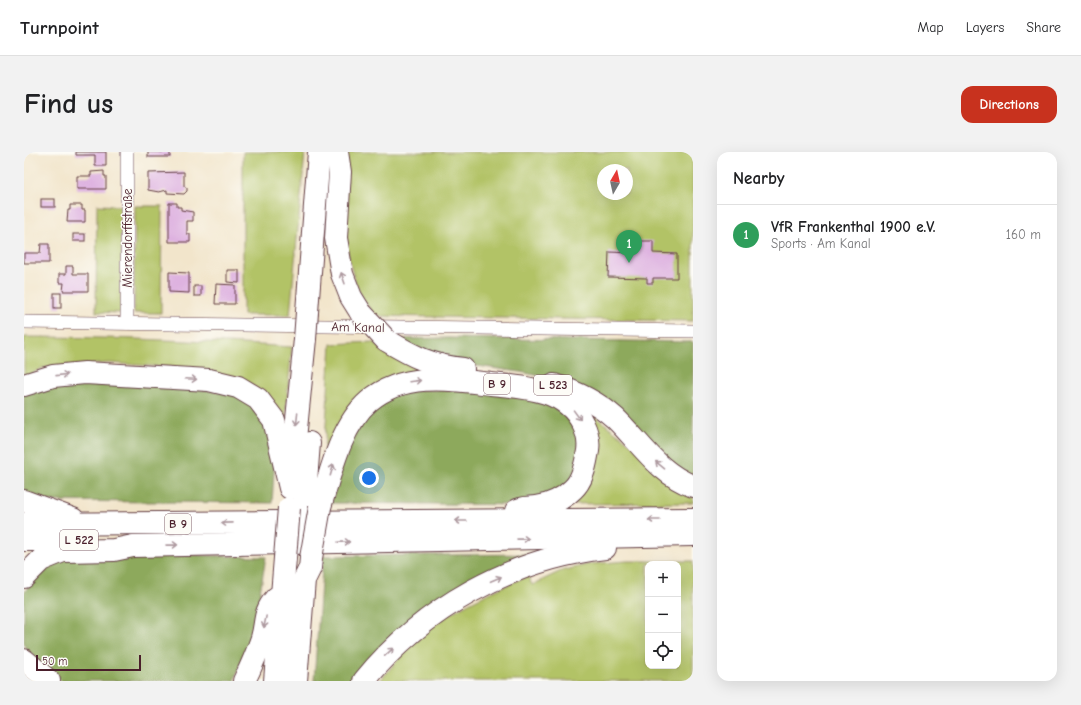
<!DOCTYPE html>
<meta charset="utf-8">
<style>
body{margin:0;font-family:"Comic Neue",sans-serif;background:#f2f2f2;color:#202124}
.controls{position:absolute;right:12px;bottom:12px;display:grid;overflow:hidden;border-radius:8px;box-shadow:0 4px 16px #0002}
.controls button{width:36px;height:36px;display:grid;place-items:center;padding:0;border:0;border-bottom:1px solid #e0e0e0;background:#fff;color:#202124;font:20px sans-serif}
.compass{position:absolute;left:573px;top:12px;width:36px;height:36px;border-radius:50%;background:#fff;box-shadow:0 4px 16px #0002;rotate:9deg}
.scale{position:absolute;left:12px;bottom:10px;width:105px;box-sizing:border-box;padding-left:4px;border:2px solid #4a1f2b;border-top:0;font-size:11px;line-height:14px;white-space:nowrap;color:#4a1f2b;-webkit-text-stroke:3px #fdfcf7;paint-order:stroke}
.you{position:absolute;left:345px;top:326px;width:14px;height:14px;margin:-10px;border:3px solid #fff;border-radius:50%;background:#1a73e8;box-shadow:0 0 0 6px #1a73e833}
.badge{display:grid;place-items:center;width:26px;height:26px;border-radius:50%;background:#c8321e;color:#fff;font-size:13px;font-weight:700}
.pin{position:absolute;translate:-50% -33px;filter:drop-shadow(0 1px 2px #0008)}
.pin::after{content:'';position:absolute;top:21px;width:14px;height:12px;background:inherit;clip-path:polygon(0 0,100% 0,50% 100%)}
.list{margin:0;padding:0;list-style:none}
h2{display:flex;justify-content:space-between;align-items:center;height:52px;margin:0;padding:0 16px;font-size:17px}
h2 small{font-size:13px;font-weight:400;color:#757577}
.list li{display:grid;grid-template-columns:26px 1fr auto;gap:12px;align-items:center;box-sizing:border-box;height:60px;padding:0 16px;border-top:1px solid #e0e0e0}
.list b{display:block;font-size:15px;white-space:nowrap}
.list p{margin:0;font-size:13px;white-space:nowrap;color:#757577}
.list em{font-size:13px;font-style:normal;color:#757577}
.icon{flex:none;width:22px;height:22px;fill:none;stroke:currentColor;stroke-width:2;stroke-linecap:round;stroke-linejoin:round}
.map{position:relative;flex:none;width:669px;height:529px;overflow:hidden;border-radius:12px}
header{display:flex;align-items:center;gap:24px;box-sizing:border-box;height:56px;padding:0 20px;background:#fff;border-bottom:1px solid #e0e0e0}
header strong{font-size:19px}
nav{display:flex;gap:22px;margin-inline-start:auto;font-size:14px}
.intro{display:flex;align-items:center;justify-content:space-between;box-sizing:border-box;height:96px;padding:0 24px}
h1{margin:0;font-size:28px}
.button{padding:10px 18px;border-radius:12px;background:#c8321e;color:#fff;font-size:14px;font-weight:700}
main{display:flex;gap:24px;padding:0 24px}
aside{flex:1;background:#fff;border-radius:12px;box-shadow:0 4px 16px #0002}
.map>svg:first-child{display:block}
</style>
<header>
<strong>Turnpoint</strong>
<nav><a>Map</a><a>Layers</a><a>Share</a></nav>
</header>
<div class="intro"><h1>Find us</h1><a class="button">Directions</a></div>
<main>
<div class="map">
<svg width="669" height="529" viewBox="0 0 669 529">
<rect width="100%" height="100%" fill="#fdfcf7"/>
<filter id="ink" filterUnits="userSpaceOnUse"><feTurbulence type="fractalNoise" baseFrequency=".025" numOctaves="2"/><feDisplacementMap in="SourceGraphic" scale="8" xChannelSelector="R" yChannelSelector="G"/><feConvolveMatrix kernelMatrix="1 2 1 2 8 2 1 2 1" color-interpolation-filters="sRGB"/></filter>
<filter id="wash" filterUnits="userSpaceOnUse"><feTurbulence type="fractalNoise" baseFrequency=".012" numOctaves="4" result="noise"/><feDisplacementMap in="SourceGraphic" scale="16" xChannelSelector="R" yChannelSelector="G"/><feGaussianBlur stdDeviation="0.9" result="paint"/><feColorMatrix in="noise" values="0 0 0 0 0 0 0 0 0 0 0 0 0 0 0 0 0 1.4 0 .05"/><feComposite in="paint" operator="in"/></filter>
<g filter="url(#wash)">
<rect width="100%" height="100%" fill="#f2e5cb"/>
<g fill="#b2c366" stroke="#7e7148" fill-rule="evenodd">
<polygon points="219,0 281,0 266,163 219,163"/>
<path d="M323,0h346v169l-318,-5c-5,-7 -11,-15 -15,-23 -20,-44 -15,-93 -13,-141zM579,18h24v24h-24z"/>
<polygon points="73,53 98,54 97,161 72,160"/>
<polygon points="111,54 138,54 137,161 110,161"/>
<path d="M0,185c89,0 178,4 268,10l-7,71 -19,-22 -85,-28 -72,-5 -67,5 -18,10z"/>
<polygon points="349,190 395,218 299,320 307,192"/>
<polygon points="547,246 669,339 669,351 540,352"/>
<path d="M603,409h66v120h-313c17,-21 36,-42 58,-59 24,-18 62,-34 90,-46l4,9 29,-14 29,-7zM624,412h30v102h-30z"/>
</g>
<g fill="#8da95b" stroke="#6c6443">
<polygon points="424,186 669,190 669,329 532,227 496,220 432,211 371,187"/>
<polygon points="81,228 207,241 228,253 241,269 251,305 248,351 18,349 0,339 0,240 21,232"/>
<polygon points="384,238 463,238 523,252 536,259 550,274 558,294 550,327 511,353 307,351 319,306 335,274 359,248"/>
<polygon points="71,401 242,405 230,476 210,529 37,529 27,523 2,496 0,491 0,441 15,419 41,405"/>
<polygon points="522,402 483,414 333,529 290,529 299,404"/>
</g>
<g id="blocks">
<g fill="#deb2e0">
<polygon points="52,0 82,0 82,14 71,14 71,3 52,3"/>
<rect x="124" y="0" width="22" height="5"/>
<polygon points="80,19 80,24 82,24 82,37 53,37 53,24 67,24 67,20"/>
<polygon points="160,20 160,34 163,36 163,39 160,42 143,41 143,38 135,40 124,38 124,21"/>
<rect x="17" y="47" width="14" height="8"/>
<polygon points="145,51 153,51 153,55 157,55 157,58 169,60 169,69 163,69 163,82 166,82 166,90 145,90"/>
<polygon points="46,53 58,53 58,58 61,58 61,70 43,70 44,58 46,58"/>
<rect x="49" y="82" width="12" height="7"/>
<polygon points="610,89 629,89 629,101 653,102 653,126 629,126 629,131 623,131 623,126 584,125 585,100 610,101"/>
<polygon points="17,92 25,92 25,111 0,111 0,101 16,101"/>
<polygon points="42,114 49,114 49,122 64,122 64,139 39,139 40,131 35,131 35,122 42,122"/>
<polygon points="203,118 215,118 215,131 203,130"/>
<polygon points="145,120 165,121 165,141 145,140"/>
<polygon points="192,132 211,133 211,152 191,152"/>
<rect x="170" y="134" width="7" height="10"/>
<rect x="30" y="141" width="7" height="15"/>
</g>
</g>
</g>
<g filter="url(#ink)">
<use href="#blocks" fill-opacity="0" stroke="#633d43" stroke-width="1"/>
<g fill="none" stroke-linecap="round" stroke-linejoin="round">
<g stroke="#633d43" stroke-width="14">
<g id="minor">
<polyline points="0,170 669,179"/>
<polyline points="103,171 103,0"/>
</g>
</g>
<g stroke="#633d43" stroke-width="24">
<g id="trunk">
<polyline points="313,0 316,20 312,86 318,122 327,145 337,161"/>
<polyline points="283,160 295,0"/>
<path d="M362,188c28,17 44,25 77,29"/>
<polyline points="0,233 29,224 61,221 185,228 214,235 234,247 250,268 266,336"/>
<path d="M530,233c23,7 43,17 61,33 25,24 44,56 78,68"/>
<polyline points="268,317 281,187"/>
<polyline points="0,349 49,367"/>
<polyline points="280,355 285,291"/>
<path d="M296,355c10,-33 21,-82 49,-106 34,-29 81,-22 122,-17 33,3 76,5 92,40 5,10 7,21 4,32 -2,11 -5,25 -14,33 -10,10 -22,16 -37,18 -8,1 -14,0 -20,4"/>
<polyline points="0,372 669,367"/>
<polyline points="0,388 54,388"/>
<polyline points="0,425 17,408 39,399 90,398 109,394 669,383"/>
<polyline points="0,508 25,529"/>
<path d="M220,529c7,-14 13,-28 18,-43 5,-18 1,-25 14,-40"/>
<polyline points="251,529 261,406"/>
<polyline points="272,529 280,428 286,416 287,406"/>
<path d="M340,529c59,-73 147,-122 241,-133"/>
</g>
</g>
<use href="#minor" stroke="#fff" stroke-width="13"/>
<use href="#trunk" stroke="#fff" stroke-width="22"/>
<g stroke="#633d43" stroke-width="24" stroke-linecap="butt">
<g id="trunk-bridge">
<polyline points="337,161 362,188"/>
<polyline points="281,187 283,160"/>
<polyline points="261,406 265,356"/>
<polyline points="287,406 296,355"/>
</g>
</g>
<use href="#trunk-bridge" stroke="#fff" stroke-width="22"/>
</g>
<defs><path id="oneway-shaft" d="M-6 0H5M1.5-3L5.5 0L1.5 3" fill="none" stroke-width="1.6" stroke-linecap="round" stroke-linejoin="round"/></defs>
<g stroke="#ae9aa0">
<use href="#oneway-shaft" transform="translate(319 126) rotate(-109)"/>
<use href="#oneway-shaft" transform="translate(38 223) rotate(-6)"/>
<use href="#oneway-shaft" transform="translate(167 227) rotate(3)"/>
<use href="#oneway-shaft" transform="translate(391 229) rotate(-7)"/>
<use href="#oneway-shaft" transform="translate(553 263) rotate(54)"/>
<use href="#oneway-shaft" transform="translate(273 267) rotate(96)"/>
<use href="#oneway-shaft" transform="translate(636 313) rotate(-140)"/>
<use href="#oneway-shaft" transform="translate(308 318) rotate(-73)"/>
<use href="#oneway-shaft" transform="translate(630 368) rotate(180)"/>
<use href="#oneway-shaft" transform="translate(437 369) rotate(180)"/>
<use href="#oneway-shaft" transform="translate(203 371) rotate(179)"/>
<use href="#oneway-shaft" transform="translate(499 387) rotate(-1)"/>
<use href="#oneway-shaft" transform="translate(320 390) rotate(-1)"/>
<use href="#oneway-shaft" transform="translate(148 393) rotate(-1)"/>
<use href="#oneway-shaft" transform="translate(472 427) rotate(-23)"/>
<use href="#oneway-shaft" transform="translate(241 470) rotate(101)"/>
<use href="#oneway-shaft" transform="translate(365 500) rotate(-43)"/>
</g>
</g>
<g text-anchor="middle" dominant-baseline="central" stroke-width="3" stroke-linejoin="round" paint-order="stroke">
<g fill="#fdfcf7" stroke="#806168" stroke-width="1">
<rect x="460" y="222" width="26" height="20" rx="3"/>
<rect x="510" y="223" width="38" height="20" rx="3"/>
<rect x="141" y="362" width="26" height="20" rx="3"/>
<rect x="36" y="378" width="38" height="20" rx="3"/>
</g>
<g font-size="12" font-weight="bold" fill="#4a1f2b">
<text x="473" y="232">B 9</text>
<text x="529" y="233">L 523</text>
<text x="154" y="372">B 9</text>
<text x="55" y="388">L 522</text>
</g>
<g font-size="13" fill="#4a1f2b" stroke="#fdfcf7">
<text transform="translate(103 86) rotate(-90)">Mierendorffstraße</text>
<text transform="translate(334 175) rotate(1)">Am Kanal</text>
</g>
</g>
</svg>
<div class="controls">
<button>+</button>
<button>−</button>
<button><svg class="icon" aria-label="locate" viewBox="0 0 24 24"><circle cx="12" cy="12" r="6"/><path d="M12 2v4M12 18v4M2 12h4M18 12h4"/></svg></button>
</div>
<svg class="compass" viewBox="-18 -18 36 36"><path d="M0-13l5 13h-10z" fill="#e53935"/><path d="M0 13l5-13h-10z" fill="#757577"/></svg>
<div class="scale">50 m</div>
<div class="you"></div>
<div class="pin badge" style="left:605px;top:111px;background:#2e9e5b">1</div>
</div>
<aside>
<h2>Nearby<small></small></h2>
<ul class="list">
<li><span class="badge" style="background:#2e9e5b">1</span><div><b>VfR Frankenthal 1900 e.V.</b><p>Sports · Am Kanal</p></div><em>160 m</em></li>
</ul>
</aside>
</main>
